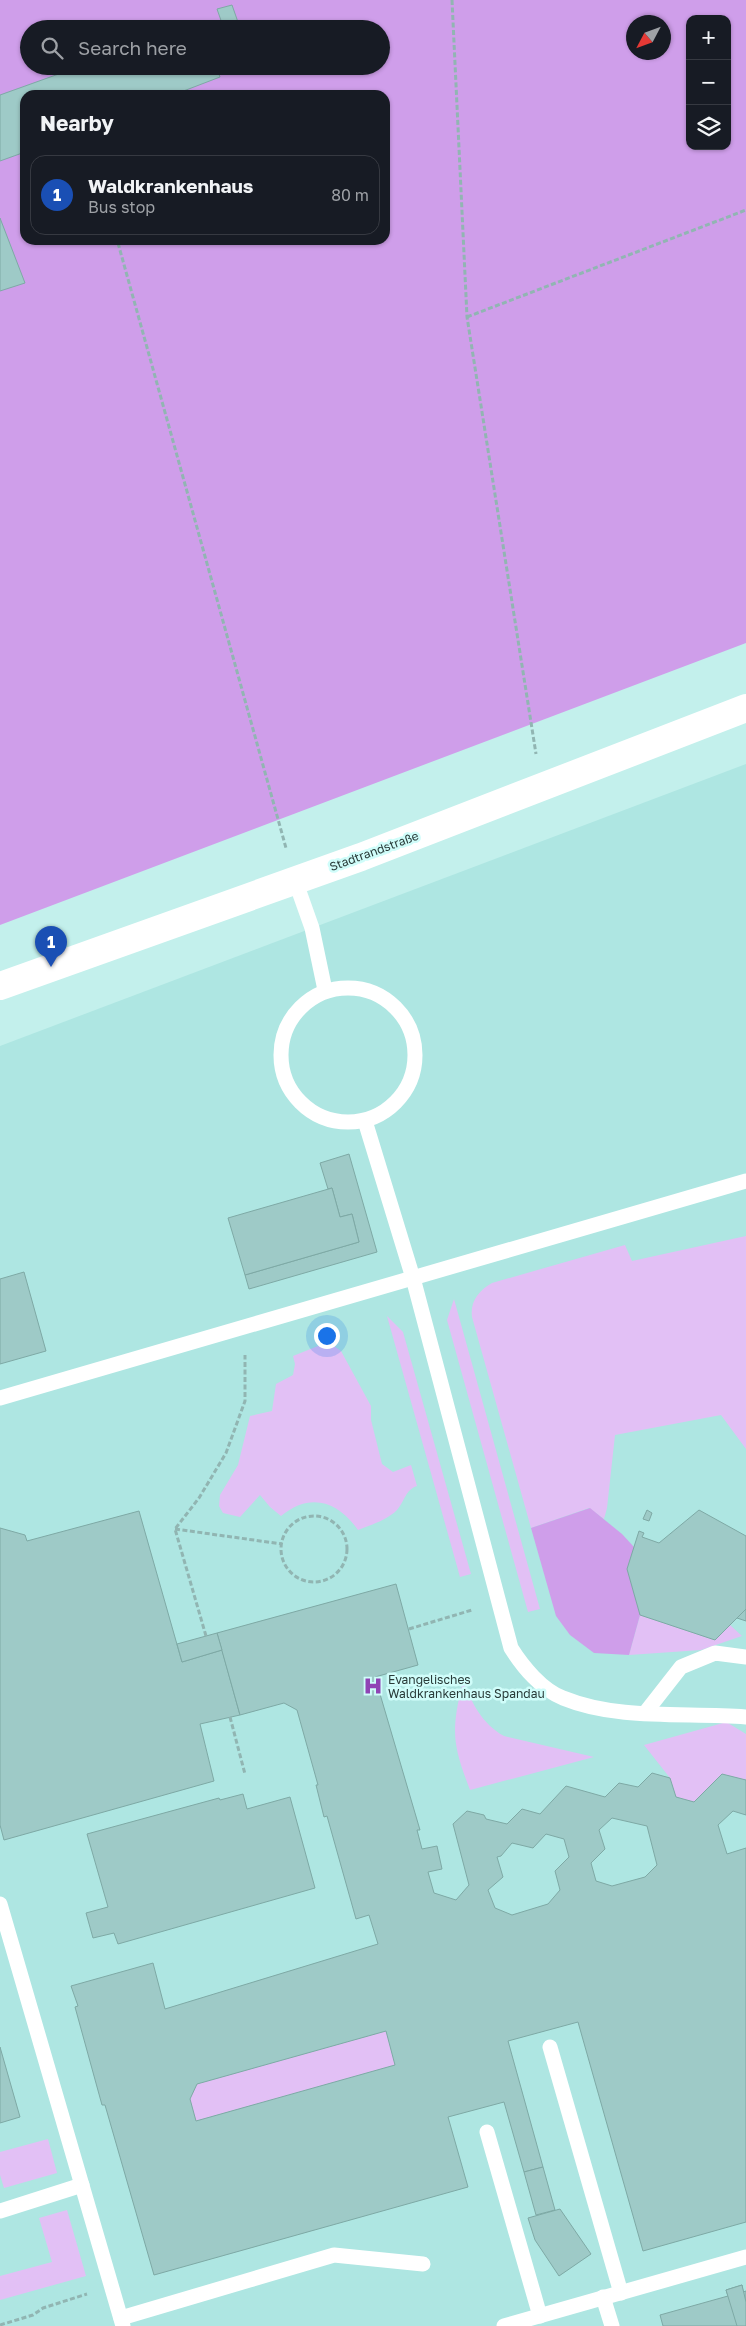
<!DOCTYPE html>
<meta charset="utf-8">
<style>
body{margin:0;font-family:"Golos Text",sans-serif;background:#20242c;color:#f1f3f6}
.controls{position:absolute;right:15px;top:15px;display:grid;overflow:hidden;border-radius:10px;box-shadow:0 1px 4px #0004}
.controls button{width:45px;height:45px;display:grid;place-items:center;padding:0;border:0;border-bottom:1px solid #363941;background:#171b24;color:#f1f3f6;font:25px sans-serif}
.compass{position:absolute;left:626px;top:15px;width:45px;height:45px;border-radius:50%;background:#171b24;box-shadow:0 1px 4px #0004;rotate:229deg}
.you{position:absolute;left:326px;top:1335px;width:18px;height:18px;margin:-12px;border:4px solid #fff;border-radius:50%;background:#1a73e8;box-shadow:0 0 0 8px #1a73e833}
.badge{display:grid;place-items:center;width:32px;height:32px;border-radius:50%;background:#9044b5;color:#fff;font-size:16px;font-weight:700}
.pin{position:absolute;translate:-50% -41px;filter:drop-shadow(0 1px 2px #0008)}
.pin::after{content:'';position:absolute;top:26px;width:18px;height:15px;background:inherit;clip-path:polygon(0 0,100% 0,50% 100%)}
.list{margin:0;padding:0;list-style:none}
h2{display:flex;justify-content:space-between;align-items:center;height:65px;margin:0;padding:0 20px;font-size:21px}
h2 small{font-size:16px;font-weight:400;color:#9ea1a6}
.list li{display:grid;grid-template-columns:32px 1fr auto;gap:15px;align-items:center;box-sizing:border-box;height:80px;margin:0 10px 10px;padding:0 10px;border:1px solid #363941;border-radius:15px}
.list b{display:block;font-size:19px;white-space:nowrap}
.list p{margin:0;font-size:16px;white-space:nowrap;color:#9ea1a6}
.list em{font-size:16px;font-style:normal;color:#9ea1a6}
.icon{flex:none;width:28px;height:28px;fill:none;stroke:currentColor;stroke-width:2;stroke-linecap:round;stroke-linejoin:round}
.map{position:relative;flex:none;width:746px;height:2326px;overflow:hidden}
.search{position:absolute;background:#171b24;box-shadow:0 1px 4px #0004;left:20px;top:20px;width:370px;height:55px;display:flex;align-items:center;gap:12px;box-sizing:border-box;padding:0 18px;border-radius:28px;color:#9ea1a6;font-size:19px}
.panel{position:absolute;background:#171b24;box-shadow:0 1px 4px #0004;left:20px;top:90px;width:370px;height:155px;border-radius:15px}
.map>svg:first-child{display:block}
</style>
<div class="map">
<svg width="746" height="2326" viewBox="0 0 746 2326">
<rect width="100%" height="100%" fill="#c3f0ec"/>
<polygon fill="#aee6e2" points="746,764 746,2326 0,2326 0,1046"/>
<g fill="#e2c0f5">
<path d="M746,1236v213l-25,-34 -106,20 -8,73 -3,11 -15,-11 -58,20 -59,-211c-2,-15 6,-26 20,-34l133,-38 7,16z"/>
<polygon points="454,1299 540,1609 528,1612 447,1320"/>
<polygon points="387,1316 403,1332 471,1574 460,1577"/>
<path d="M328,1342l13,9 30,55v14l11,44 11,8 18,-7 6,21c-12,4 -12,15 -20,24 -10,10 -26,15 -39,20 -20,-29 -48,-38 -77,-14l-11,-9 -10,-12 -20,22 -17,-4 -4,-7 1,-11 18,-30 12,-49 22,-5 4,-27 17,-9 2,-11 -2,-8z"/>
<polygon points="640,1615 714,1640 730,1625 742,1636 701,1650 629,1655"/>
<path d="M463,1681c9,22 19,43 41,55l90,21 -124,33c-18,-47 -19,-59 -7,-109z"/>
<polygon points="723,1723 728,1723 746,1734 746,1780 722,1774 694,1802 676,1797 670,1778 644,1745"/>
<polygon points="386,2031 395,2065 196,2121 190,2099 197,2084"/>
<polygon points="48,2139 57,2173 4,2188 0,2175 0,2152"/>
<polygon points="67,2210 86,2276 0,2300 0,2276 52,2262 39,2218"/>
</g>
<g fill="#cf9eea" fill-rule="evenodd">
<path d="M0,0h746v643l-746,282zM690,19h37v127h-37zM634,22h30v30h-30zM29,29h352v37h-352zM25,95h360v145h-360z"/>
<polygon points="590,1508 622,1534 634,1547 640,1615 629,1655 594,1653 570,1635 556,1616 531,1528"/>
</g>
<g fill="#9ecac7" stroke="#7ea9a5" fill-rule="evenodd">
<polygon points="232,5 239,25 224,29 217,9"/>
<polygon points="202,23 204,29 186,29"/>
<polygon points="81,66 216,66 220,77 173,95 25,95 25,152 0,161 0,95"/>
<polygon points="0,218 25,283 0,291"/>
<polygon points="349,1154 377,1252 249,1289 245,1275 359,1242 352,1214 340,1217 332,1188 328,1189 320,1163"/>
<polygon points="332,1188 340,1217 352,1214 359,1242 245,1275 228,1218"/>
<polygon points="24,1272 46,1351 0,1364 0,1279"/>
<polygon points="647,1510 652,1513 649,1521 643,1519"/>
<polygon points="699,1510 746,1536 746,1609 715,1640 640,1615 627,1569 639,1531 644,1533 642,1537 659,1543"/>
<polygon points="139,1511 182,1662 222,1650 240,1715 200,1724 214,1781 4,1840 0,1825 0,1528 25,1535 27,1541"/>
<path d="M396,1584l22,81 -43,12 45,153h-3l5,19 15,-3 5,23 -14,3 6,21 22,7 13,-15 -16,-61 14,-13 17,4 2,4 21,5 15,-15 18,5 26,-28 39,11 14,-14 19,4 14,-14 18,5 6,19 18,5 28,-28 24,6v35l-13,-4 -15,14 9,29 19,-6v374l-103,29 -65,-229 -70,19 35,126 -19,5 -20,-70 -56,15 20,70 -314,88 -49,-170h-3l-27,-98 3,-1 -7,-20 82,-23 12,46 213,-65 -9,-29 -13,4 -29,-103 -3,1 -8,-32h2l-21,-75 -13,-7 -44,12 -23,-82zM612,1818l35,8 10,39 -12,12 -33,9 -16,-5 -5,-18 14,-14 -6,-19zM546,1834l18,5 5,18 -14,14 5,19 -12,14 -36,11 -17,-7 -7,-18 15,-13 -6,-20 4,-1 11,-13 21,5zM386,2031l9,34 -199,56 -6,-22 7,-15z"/>
<polygon points="746,1609 746,1621 737,1618"/>
<polygon points="217,1633 222,1650 182,1662 177,1644"/>
<polygon points="243,1794 247,1809 290,1797 315,1888 118,1944 114,1933 93,1938 86,1913 108,1907 87,1834 219,1798 220,1800"/>
<polygon points="0,2047 20,2117 0,2123"/>
<polygon points="543,2167 555,2210 536,2215 524,2172"/>
<polygon points="560,2209 591,2254 559,2276 535,2240 528,2218"/>
<polygon points="742,2285 743,2292 746,2291 746,2326 663,2326 660,2315 728,2296 726,2290"/>
<polygon points="742,2285 746,2302 746,2326 737,2326 726,2290"/>
</g>
<g fill="none" stroke-linecap="round" stroke-linejoin="round">
<g stroke="#91b5b2" stroke-width="3" stroke-dasharray="5 2.5" stroke-linecap="butt">
<polyline points="452,0 467,317 536,754"/>
<polyline points="118,243 286,848"/>
<polyline points="467,317 746,210"/>
<circle cx="314" cy="1549" r="33"/>
<polyline points="175,1529 282,1544"/>
<polyline points="409,1629 472,1610"/>
<polyline points="206,1636 175,1529 199,1498 226,1453 245,1401 245,1355"/>
<polyline points="230,1717 245,1774"/>
<polyline points="0,2325 33,2315 43,2308 87,2294"/>
</g>
<g stroke="#fff" stroke-width="15">
<polyline points="295,880 312,928 325,990"/>
<circle cx="348" cy="1055" r="67"/>
<path d="M365,1121l48,157 98,370c12,19 31,42 52,50 56,23 124,14 183,19"/>
<polyline points="0,1398 746,1181"/>
<polyline points="645,1713 681,1667 715,1653 746,1657"/>
<polyline points="0,1904 123,2326"/>
<polyline points="550,2047 621,2293"/>
<polyline points="487,2132 540,2316"/>
<polyline points="0,2211 82,2185"/>
<polyline points="603,2297 612,2326"/>
<polyline points="121,2318 334,2255 423,2264"/>
<polyline points="504,2326 746,2257"/>
</g>
<polyline stroke="#fff" stroke-width="28" points="0,986 361,857 746,708"/>
</g>
<defs>
<g id="hospital-bare" transform="scale(1.5)"><path d="M-5-5h3v3.5h4V-5h3V5h-3V1.5h-4V5h-3Z" fill="#9044b5" stroke="#d0fdfa" stroke-width="2.5" paint-order="stroke"/></g>
</defs>
<g fill-rule="evenodd">
<use href="#hospital-bare" x="373" y="1686"/>
</g>
<g text-anchor="middle" dominant-baseline="central" stroke-width="5" stroke-linejoin="round" paint-order="stroke">
<g font-size="12" fill="#293b39" stroke="#d0fdfa">
<text transform="translate(374 851) rotate(-20)">Stadtrandstraße</text>
</g>
<g font-size="12" fill="#293b39" stroke="#d0fdfa" text-anchor="start">
<text x="388" y="1679">Evangelisches<tspan x="388" dy="14">Waldkrankenhaus Spandau</tspan></text>
</g>
</g>
</svg>
<div class="controls">
<button>+</button>
<button>−</button>
<button><svg class="icon" aria-label="layers" viewBox="0 0 24 24"><path d="M12 4l9 5-9 5-9-5zM3 14l9 5 9-5"/></svg></button>
</div>
<svg class="compass" viewBox="-18 -18 36 36"><path d="M0-13l5 13h-10z" fill="#e53935"/><path d="M0 13l5-13h-10z" fill="#9ea1a6"/></svg>
<div class="you"></div>
<div class="pin badge" style="left:51px;top:967px;background:#1a4fb4">1</div>
<div class="search"><svg class="icon" aria-label="search" viewBox="0 0 24 24"><circle cx="10" cy="10" r="6"/><path d="M15 15l6 6"/></svg>Search here</div>
<section class="panel">
<h2>Nearby<small></small></h2>
<ul class="list">
<li><span class="badge" style="background:#1a4fb4">1</span><div><b>Waldkrankenhaus</b><p>Bus stop</p></div><em>80 m</em></li>
</ul>
</section>
</div>
